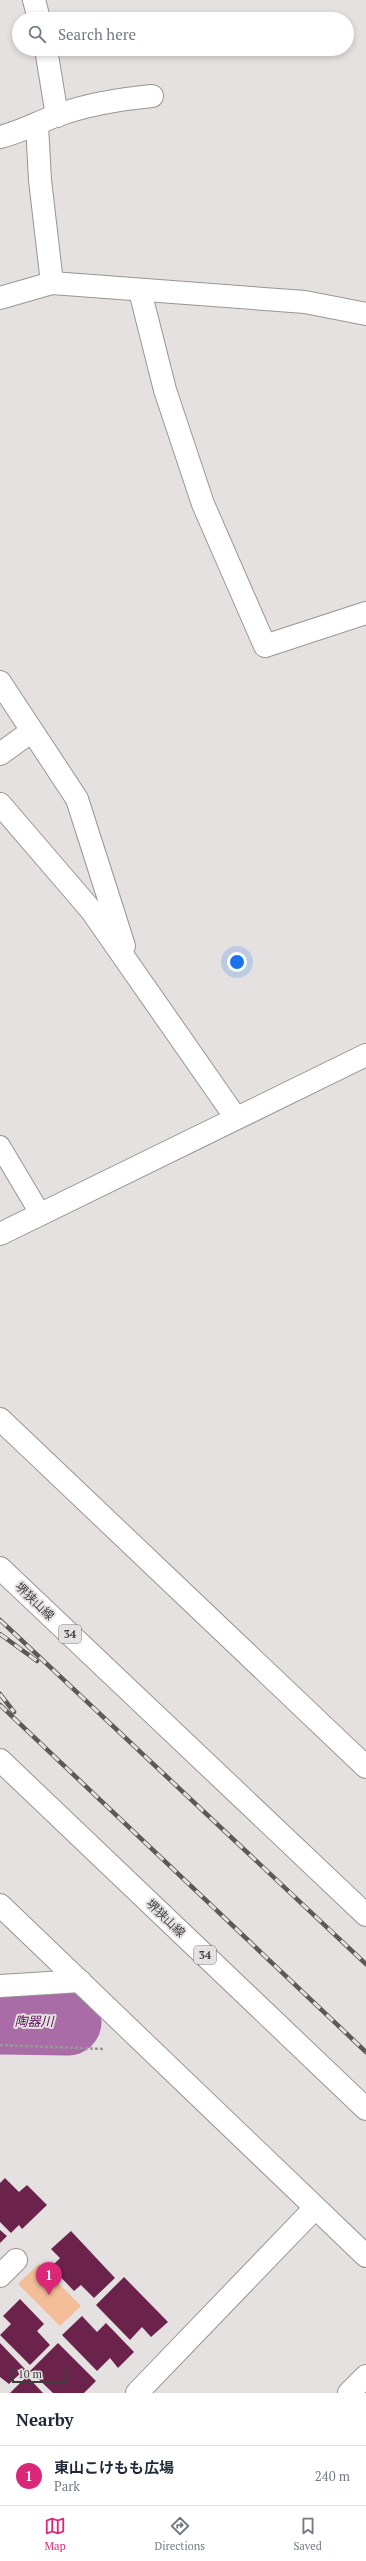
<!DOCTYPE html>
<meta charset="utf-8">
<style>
body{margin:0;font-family:"PT Serif","Noto Sans JP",serif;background:#f2f2f3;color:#1f2937}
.scale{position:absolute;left:12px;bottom:10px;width:56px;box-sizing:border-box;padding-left:4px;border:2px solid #3e3c3c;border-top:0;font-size:11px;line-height:14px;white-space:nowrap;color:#3e3c3c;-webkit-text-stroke:3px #e5e1e1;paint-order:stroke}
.you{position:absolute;left:237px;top:962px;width:14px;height:14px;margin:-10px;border:3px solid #fff;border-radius:50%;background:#1a73e8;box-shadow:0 0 0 6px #1a73e833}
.badge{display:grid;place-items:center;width:26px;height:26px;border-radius:50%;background:#db2777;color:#fff;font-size:13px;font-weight:700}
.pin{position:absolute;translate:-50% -33px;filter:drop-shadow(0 1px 2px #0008)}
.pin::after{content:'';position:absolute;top:21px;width:14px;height:12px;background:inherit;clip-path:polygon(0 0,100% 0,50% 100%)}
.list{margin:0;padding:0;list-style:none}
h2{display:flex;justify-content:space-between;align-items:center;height:52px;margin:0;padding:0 16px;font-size:17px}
h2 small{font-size:13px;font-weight:400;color:#747a83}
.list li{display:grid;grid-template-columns:26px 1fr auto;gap:12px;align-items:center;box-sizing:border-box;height:60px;padding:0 16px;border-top:1px solid #e0e1e3}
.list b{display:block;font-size:15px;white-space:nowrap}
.list p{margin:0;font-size:13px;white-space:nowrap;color:#747a83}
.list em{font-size:13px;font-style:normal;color:#747a83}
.icon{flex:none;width:22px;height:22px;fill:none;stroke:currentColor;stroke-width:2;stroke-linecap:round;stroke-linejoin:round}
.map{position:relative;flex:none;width:366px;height:2393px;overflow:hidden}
.search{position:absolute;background:#fff;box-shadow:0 2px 6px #0003;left:12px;right:12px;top:12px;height:44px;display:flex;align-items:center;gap:10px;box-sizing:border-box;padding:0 14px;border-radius:22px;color:#747a83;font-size:15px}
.sheet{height:112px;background:#fff}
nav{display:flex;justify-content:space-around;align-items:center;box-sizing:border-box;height:56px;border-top:1px solid #e0e1e3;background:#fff;font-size:11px;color:#747a83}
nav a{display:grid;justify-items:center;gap:2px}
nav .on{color:#db2777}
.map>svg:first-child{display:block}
</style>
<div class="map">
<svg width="366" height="2393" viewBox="0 0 366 2393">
<rect width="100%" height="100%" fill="#e5e1e1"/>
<polygon fill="#f3bd97" points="39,2264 81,2306 60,2326 18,2284"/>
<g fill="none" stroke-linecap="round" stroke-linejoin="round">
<polyline stroke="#a96ca7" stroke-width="67" points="0,2021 68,2022"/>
</g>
<g fill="#6c234b">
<polygon points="5,2178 19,2192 27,2185 47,2205 22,2229 19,2225 11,2233 0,2222 0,2183"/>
<polygon points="0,2230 7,2236 0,2243"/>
<polygon points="71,2231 115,2278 94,2298 81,2285 74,2291 51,2267 60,2258 51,2249"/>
<polygon points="124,2277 168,2322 151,2337 142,2327 130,2340 96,2305"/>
<polygon points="20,2299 44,2324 37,2331 50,2345 30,2365 0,2335 11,2324 3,2316"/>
<polygon points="82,2316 97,2332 106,2323 134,2352 118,2368 110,2358 97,2371 62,2335"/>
<polygon points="0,2343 25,2369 9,2384 0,2377"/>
<polygon points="58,2343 96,2381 84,2393 53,2393 30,2371"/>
<polygon points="27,2376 43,2393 10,2393"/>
</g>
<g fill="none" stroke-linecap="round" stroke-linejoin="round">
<g stroke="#999595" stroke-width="22">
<polyline id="service" points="0,1146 41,1215"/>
</g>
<g stroke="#999595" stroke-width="24">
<g id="minor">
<polyline points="34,0 39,19"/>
<polyline points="46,49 57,116"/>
<polyline points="37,125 40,180 52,283"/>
<path d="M0,137c21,-5 38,-15 58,-22 31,-11 62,-16 94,-19"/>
<polyline points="140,291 165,390 203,504 265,646 366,613"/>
<polyline points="0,298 52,283 305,302 366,314"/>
<polyline points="0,682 77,799 124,946"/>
<polyline points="0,754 32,731"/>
<polyline points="0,804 91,910 236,1118"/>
<polyline points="0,1986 80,1981"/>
<polyline points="0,2276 16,2260"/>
<polyline points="137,2393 315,2208"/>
<polyline points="349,2393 366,2376"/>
</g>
</g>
<g stroke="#999595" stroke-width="24">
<polyline id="tertiary" points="0,1234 366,1055"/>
</g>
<g stroke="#999595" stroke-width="24">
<g id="primary">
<polyline points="0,1419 366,1767"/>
<polyline points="0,1568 366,1915"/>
<polyline points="0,1760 366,2109"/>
<polyline points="0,1905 366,2256"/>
</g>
</g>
<polyline stroke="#9b9898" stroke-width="2.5" stroke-dasharray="3 2" stroke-linecap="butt" points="0,2045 104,2049"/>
<use href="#service" stroke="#fff" stroke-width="20"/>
<use href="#minor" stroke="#fff" stroke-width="22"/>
<use href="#tertiary" stroke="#fff" stroke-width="22"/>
<use href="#primary" stroke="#fff" stroke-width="22"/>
<g stroke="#5b5959" stroke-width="4.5">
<g id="rail">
<polyline points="0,1620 366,1964"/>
<polyline points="0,1634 37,1661"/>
<polyline points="0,1694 14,1712"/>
<polyline points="0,1705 366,2052"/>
</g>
</g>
<use href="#rail" stroke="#e5e1e1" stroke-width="3" stroke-dasharray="9" stroke-linecap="butt"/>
</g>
<g text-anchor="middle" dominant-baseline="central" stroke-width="4" stroke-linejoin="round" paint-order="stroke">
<g fill="#e5e1e1" stroke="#706e6e" stroke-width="1">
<rect x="59" y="1625" width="22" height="18" rx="3"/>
<rect x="194" y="1946" width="22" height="18" rx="3"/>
</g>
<g font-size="11" font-weight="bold" fill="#3e3c3c">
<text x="70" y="1634">34</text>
<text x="205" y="1955">34</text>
</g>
<g font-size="12" fill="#3e3c3c" stroke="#e5e1e1">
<text transform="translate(35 1601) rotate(44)">堺狭山線</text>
<text transform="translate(166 1918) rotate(44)">堺狭山線</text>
</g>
<g font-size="13" font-style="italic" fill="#5b0c5b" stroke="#e5e1e1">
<text x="34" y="2021">陶器川</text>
</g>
</g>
</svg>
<div class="scale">10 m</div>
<div class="you"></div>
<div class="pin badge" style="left:49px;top:2295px">1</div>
<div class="search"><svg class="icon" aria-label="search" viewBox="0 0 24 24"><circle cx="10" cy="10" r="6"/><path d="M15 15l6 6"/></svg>Search here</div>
</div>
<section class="sheet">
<h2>Nearby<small></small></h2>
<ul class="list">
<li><span class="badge">1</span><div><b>東山こけもも広場</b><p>Park</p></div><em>240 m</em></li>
</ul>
</section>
<nav>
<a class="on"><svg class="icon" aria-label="map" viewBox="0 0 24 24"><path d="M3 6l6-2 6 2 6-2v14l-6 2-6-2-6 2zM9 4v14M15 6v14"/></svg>Map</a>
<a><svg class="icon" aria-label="directions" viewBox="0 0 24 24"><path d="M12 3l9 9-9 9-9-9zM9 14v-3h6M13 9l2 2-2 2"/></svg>Directions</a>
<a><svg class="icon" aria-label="saved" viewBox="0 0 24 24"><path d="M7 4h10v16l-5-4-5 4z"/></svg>Saved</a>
</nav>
